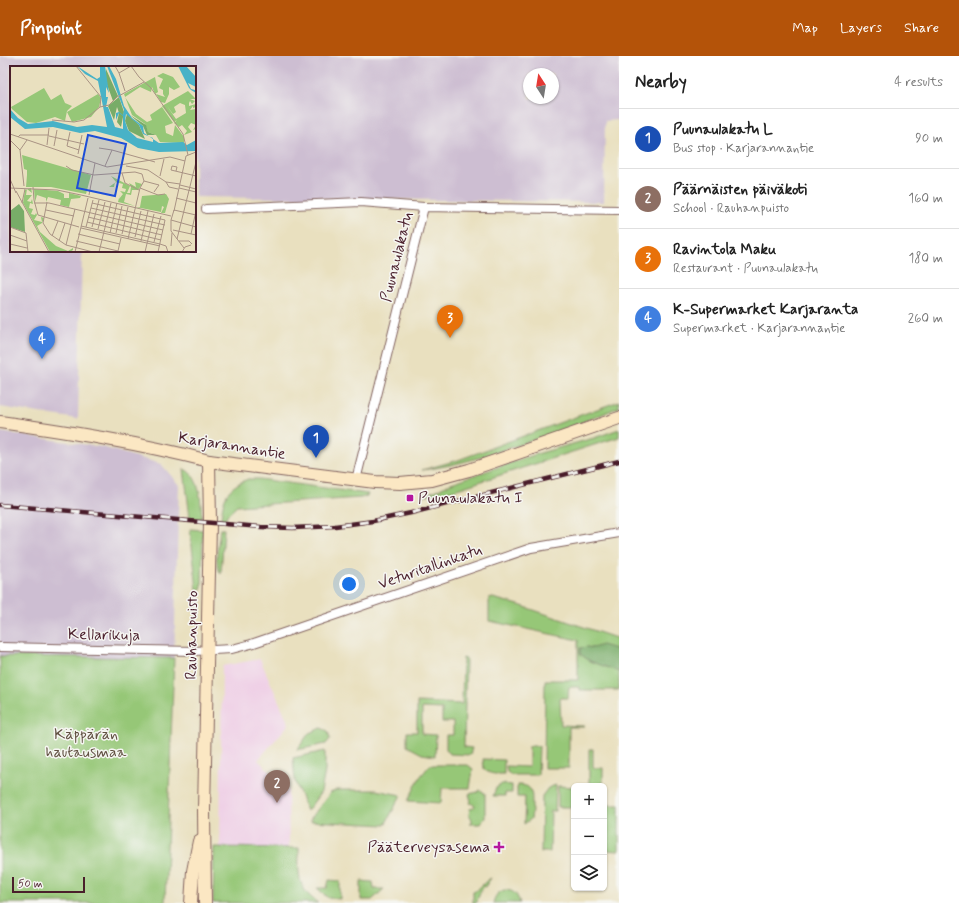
<!DOCTYPE html>
<meta charset="utf-8">
<style>
body{margin:0;font-family:Mynerve,sans-serif;background:#f6f6f6;color:#222}
.controls{position:absolute;right:12px;bottom:12px;display:grid;overflow:hidden;border-radius:6px;box-shadow:0 1px 3px #0004}
.controls button{width:36px;height:36px;display:grid;place-items:center;padding:0;border:0;border-bottom:1px solid #e0e0e0;background:#fff;color:#222;font:20px sans-serif}
.compass{position:absolute;left:523px;top:12px;width:36px;height:36px;border-radius:50%;background:#fff;box-shadow:0 1px 3px #0004;rotate:348deg}
.scale{position:absolute;left:12px;bottom:10px;width:73px;box-sizing:border-box;padding-left:4px;border:2px solid #4a1f2b;border-top:0;font-size:11px;line-height:14px;white-space:nowrap;color:#4a1f2b;-webkit-text-stroke:3px #f6f6f2;paint-order:stroke}
.you{position:absolute;left:349px;top:528px;width:14px;height:14px;margin:-10px;border:3px solid #fff;border-radius:50%;background:#1a73e8;box-shadow:0 0 0 6px #1a73e833}
.badge{display:grid;place-items:center;width:26px;height:26px;border-radius:50%;background:#b45309;color:#fff;font-size:13px;font-weight:700}
.pin{position:absolute;translate:-50% -33px;filter:drop-shadow(0 1px 2px #0008)}
.pin::after{content:'';position:absolute;top:21px;width:14px;height:12px;background:inherit;clip-path:polygon(0 0,100% 0,50% 100%)}
.list{margin:0;padding:0;list-style:none}
h2{display:flex;justify-content:space-between;align-items:center;height:52px;margin:0;padding:0 16px;font-size:17px}
h2 small{font-size:13px;font-weight:400;color:#767676}
.list li{display:grid;grid-template-columns:26px 1fr auto;gap:12px;align-items:center;box-sizing:border-box;height:60px;padding:0 16px;border-top:1px solid #e0e0e0}
.list b{display:block;font-size:15px;white-space:nowrap}
.list p{margin:0;font-size:13px;white-space:nowrap;color:#767676}
.list em{font-size:13px;font-style:normal;color:#767676}
.icon{flex:none;width:22px;height:22px;fill:none;stroke:currentColor;stroke-width:2;stroke-linecap:round;stroke-linejoin:round}
.map{position:relative;flex:none;width:619px;height:847px;overflow:hidden}
header{display:flex;align-items:center;gap:24px;box-sizing:border-box;height:56px;padding:0 20px;background:#b45309;color:#fff}
header strong{font-size:19px}
nav{display:flex;gap:22px;margin-inline-start:auto;font-size:14px}
main{display:flex}
aside{flex:1;background:#fff}
.map>svg:first-child{display:block}
</style>
<header>
<strong>Pinpoint</strong>
<nav><a>Map</a><a>Layers</a><a>Share</a></nav>
</header>
<main>
<div class="map">
<svg width="619" height="847" viewBox="0 0 619 847">
<rect width="100%" height="100%" fill="#f6f6f2"/>
<filter id="ink" filterUnits="userSpaceOnUse"><feTurbulence type="fractalNoise" baseFrequency=".025" numOctaves="2"/><feDisplacementMap in="SourceGraphic" scale="8" xChannelSelector="R" yChannelSelector="G"/><feConvolveMatrix kernelMatrix="1 2 1 2 8 2 1 2 1" color-interpolation-filters="sRGB"/></filter>
<filter id="wash" filterUnits="userSpaceOnUse"><feTurbulence type="fractalNoise" baseFrequency=".012" numOctaves="4" result="noise"/><feDisplacementMap in="SourceGraphic" scale="16" xChannelSelector="R" yChannelSelector="G"/><feGaussianBlur stdDeviation="0.9" result="paint"/><feColorMatrix in="noise" values="0 0 0 0 0 0 0 0 0 0 0 0 0 0 0 0 0 1.4 0 .05"/><feComposite in="paint" operator="in"/></filter>
<g filter="url(#wash)">
<rect width="100%" height="100%" fill="#e9e0bf"/>
<polygon fill="#efd0e6" points="260,603 289,668 258,704 288,733 289,792 220,791 222,610"/>
<g fill="#cdbed2" fill-rule="evenodd">
<path d="M0,0h619v64l-14,1 -1,81 -409,-5v-130h-184v184h71l-4,168 -78,-12zM529,18h24v24h-24z"/>
<polygon points="0,376 102,391 161,408 179,429 174,602 0,600"/>
</g>
<g fill="#96c777" stroke="#707351">
<path d="M619,345v6c-26,12 -53,21 -80,31 -38,13 -77,27 -117,32l36,-10z"/>
<polygon points="619,373 619,381 454,434 437,438 422,439 440,433 451,427 540,397 594,382"/>
<path d="M184,413c17,7 17,35 18,50l-12,-1z"/>
<path d="M248,423h11l109,15 -1,2 -6,2 -124,8 -10,9 -2,5h-4c2,-23 5,-32 27,-41z"/>
<polygon points="190,473 203,474 202,531 201,533 197,534"/>
<path d="M220,473h4l-3,45c-8,-9 -2,-34 -1,-45z"/>
<polygon points="489,541 519,549 619,583 619,634 580,634 580,631 569,631 568,642 560,642 561,669 585,670 584,671 569,671 569,712 544,712 545,624 578,624 578,584 489,565"/>
<polygon points="0,600 174,602 165,847 0,847"/>
<polygon points="463,602 466,602 464,691 472,692 470,699 450,698 446,693 446,679 453,679 453,666 442,666 442,653 422,652 422,678 436,679 435,700 422,698 407,690 407,676 417,676 417,646 462,648"/>
<polygon points="321,672 328,675 330,683 326,688 297,694 309,677"/>
<polygon points="529,690 539,690 538,719 511,719 507,716 506,710 529,711"/>
<polygon points="589,693 593,693 593,712 603,712 603,730 593,730 589,727"/>
<polygon points="325,695 325,715 321,736 307,755 295,725 293,702"/>
<path d="M483,703l21,1v14c-8,0 -14,1 -20,-5z"/>
<polygon points="430,709 468,709 473,713 470,732 442,732 441,747 408,745 420,721"/>
<polygon points="502,728 512,729 512,737 505,737 505,740 493,740 496,732"/>
<path d="M517,729c14,0 15,4 15,18 0,5 0,10 -1,16l-7,5 1,-27h-8z"/>
<polygon points="556,729 555,755 551,755 550,796 541,796 542,740 548,732"/>
<polygon points="558,730 574,731 574,751 558,751"/>
<polygon points="337,734 376,734 401,739 385,769 311,765 311,762 330,737"/>
<path d="M479,734l6,3v25l-5,6h-10l2,-2v-2c-3,-8 -3,-2 -2,-11l4,-2 1,-2 -5,-2 1,-2 -2,-7 9,-2z"/>
<polygon points="604,749 619,749 619,795 604,794"/>
<path d="M214,791l85,1c0,25 -4,38 19,55h-105z"/>
<path d="M491,822l-6,9 -2,-1 -7,17h-3v-11c7,-3 9,-9 18,-14z"/>
<polygon points="329,824 340,825 340,843 328,842 317,832 327,832"/>
<polygon points="361,825 373,826 374,833 384,833 372,844 361,844"/>
<path d="M504,834c10,0 13,4 16,13h-27c2,-7 4,-10 11,-13z"/>
</g>
<polygon fill="#78ac68" stroke="#61664a" points="602,589 619,594 619,616 590,605 580,598 580,592 587,591 593,592"/>
</g>
<g filter="url(#ink)">
<g fill="none" stroke-linecap="round" stroke-linejoin="round">
<g stroke="#82635f" stroke-width="10">
<g id="street">
<polyline points="206,153 361,146 424,151"/>
<polyline points="356,424 424,151 619,154"/>
<polyline points="0,591 194,595 232,593 251,588 531,492 619,477"/>
</g>
</g>
<g stroke="#82635f" stroke-width="14">
<g id="secondary">
<path d="M0,366c70,10 140,21 209,39l166,21 25,1 32,-3 37,-10 150,-52"/>
<polyline points="191,847 193,815 199,785"/>
<polyline points="205,847 204,754 210,467 209,405"/>
</g>
</g>
<use href="#street" stroke="#fff" stroke-width="8"/>
<use href="#secondary" stroke="#fbe7c3" stroke-width="12"/>
<g stroke="#4a1f2b" stroke-width="4.5">
<polyline id="rail" points="0,449 261,471 293,472 335,470 373,465 411,457 619,405"/>
</g>
<use href="#rail" stroke="#f6f6f2" stroke-width="3" stroke-dasharray="9" stroke-linecap="butt"/>
</g>
</g>
<g fill="#b5179e" stroke="#f6f6f2" stroke-width="1.5">
<rect x="406" y="438" width="8" height="8" rx="2"/>
<path d="M497 785h4v4h4v4h-4v4h-4v-4h-4v-4h4z"/>
</g>
<g text-anchor="middle" dominant-baseline="central" stroke-width="3" stroke-linejoin="round" paint-order="stroke">
<g font-size="16" fill="#4a1f2b" stroke="#f6f6f2">
<text transform="translate(397 201) rotate(-76)">Puunaulakatu</text>
<text transform="translate(232 390) rotate(9)">Karjarannantie</text>
<text transform="translate(430 511) rotate(-19)">Veturitallinkatu</text>
<text transform="translate(104 579) rotate(1)">Kellarikuja</text>
<text transform="translate(192 579) rotate(-89)">Rauhanpuisto</text>
</g>
<g font-size="16" fill="#4a1f2b" stroke="#f6f6f2" text-anchor="start">
<text x="418" y="442">Puunaulakatu I</text>
<text x="490" y="791" text-anchor="end">Pääterveysasema</text>
</g>
<g font-size="16" fill="#615142" stroke="#f6f6f2">
<text x="86" y="678">Käppärän<tspan x="86" dy="18">hautausmaa</tspan></text>
</g>
</g>
<g transform="translate(10 10)">
<rect width="186" height="186" fill="#e9e0bf"/>
<path d="M153,7l10,4 7,10 -6,3 -5,-3v7l-4,9 -4,-1 -5,-8 9,3 -2,-3v-4l-4,-2 4,-9 -6,-3zM145,11l3,15 -3,2 -3,-7 -1,5 -11,-5 -15,10 11,17 11,8 5,-2 -2,-5 12,-8 11,16 -8,3 1,7 7,3 2,-11 9,12v6l-24,-1 -4,-7 -8,-3 -3,-8 -13,-9 -8,-21zM34,22l7,12 10,-6 4,9 7,3 -5,5 -2,10 -10,-4 -19,6 -9,-1 -15,-13 -1,-2zM178,25l8,8h-6l5,2 -3,3 -2,-3 -1,2v3l7,-2v3l-3,1v-2l-3,4 6,-1v20l-3,1 3,-5 -5,-2 -3,4 4,5 -8,3 3,-4 -5,-6 -3,2 -5,-4 3,-3 -3,2 -12,-16zM170,37l5,2 1,8 -10,6 -9,-13 6,8 3,-2 -2,-5zM88,28l3,4 -2,9 -8,10 -19,5 -5,-10zM12,89l69,20 -5,19 -35,-7h-25l1,-12v-5l-3,-1zM101,110l19,10 -3,7h3l1,-6 -2,-4 7,4 -1,-5 7,2 -4,6h-6l-1,5 -5,-1 -2,8 11,4 -17,-4 2,-8 -1,5 4,-5 -3,-3 5,1 1,-3 -4,-1 1,-4 -8,-2 -1,5h-5l7,-5zM21,122l1,5 -5,-4 -1,6h6l-5,6 4,1 1,-3 1,5 -3,-1 -1,5 4,1 -2,5 4,1 1,-2 1,2 -3,5 8,2 -1,-5 3,1 -2,5 -5,3 3,6 16,14 12,5 5,-3v2l-3,2h-20l-27,-49 2,-13zM24,123l24,2 6,3v4h5v-5l12,3 -1,2 -9,1 -2,8 -9,-2 1,-5 -13,-3 -2,5v-4l-9,-3 -2,7zM156,128l3,5 -4,14h-4l3,-6 -2,-1 -1,6 -25,-5h4l2,-11z" fill="#96c777" fill-rule="evenodd"/>
<path d="M96,3l12,27 -5,5 -8,-22zM109,31l5,15 -3,15 -4,-5 2,-9 -2,-6 -3,13 -6,-14zM117,48l12,11 6,14 -16,-8 -4,-10zM120,49l16,10 2,7 8,3h-9l-4,-9zM9,138l5,7 1,21 -15,-5v-16z" fill="#78ac68"/>
<path d="M67,0l20,13 3,-2v-11h5l4,27 -3,-6v10h2l-2,10h2l7,20 8,2v-13l-4,-3 -3,7v-7l3,-1 4,3 1,-5 -17,-44h2l7,13 8,27 8,12 11,8 1,7 15,10 24,-1 4,3 9,-5v11l-37,1 -21,-4 -17,-10 -26,-7 -15,2 -27,-6 -28,2 -15,-12v-8l8,9 10,6 25,-3 24,6 15,-2 15,2 -9,-46 -13,-7zM116,48l13,11 4,9 10,4v4l-16,-4 -9,-8 -3,-9zM168,0h8l10,11v10l-8,-4 3,6 4,1 1,3 -5,-3 -2,-2z" fill="#48b2c7" fill-rule="evenodd"/>
<path fill="none" stroke="#a99384" stroke-width="1" d="M66,0l25,31 -1,10M105,0l4,7 12,-7M121,0l8,11 12,11 32,46 5,21M109,7l6,18M42,54l22,2 10,-2 16,-13 9,-2 8,-8 27,-15M60,66l-3,14 12,4M0,68l97,33 63,-10 15,4M39,70l35,8M8,71l2,-2h29M0,74l10,10 4,36M37,79l2,-17M44,80l3,-16M89,82l13,2M10,84l7,-10M68,88l4,-19M56,100l6,4 22,5 41,-3 7,2 2,7 -4,7 -12,51M95,100l7,-16 43,12M116,100l22,4 18,12 14,2M166,105l1,-4 -5,-1 -1,4 25,6M112,107l3,10 14,7M150,110l4,-17M0,113l6,14M134,115l15,4 -5,7M156,116l3,5 9,2M170,119l16,4M23,121l1,13 4,15 41,12M0,122l47,2 24,5M130,122l18,7 7,-1M169,122l17,4M6,125l33,61M71,129l90,21M79,129l6,-32M166,132l20,5M37,136l-4,21 7,11 16,11 27,7M12,137l3,-14M24,137h15l114,27M82,137l73,17 -7,32M81,142l74,17M36,144l28,6M164,145l12,-55 10,-4M186,149l-22,-5 -3,10 25,7M78,151l74,18M161,154v11l13,17M77,156l74,18M71,160l79,18M0,161l16,6 2,19M76,161l7,-27M82,161l7,-27M71,162l79,18M88,163l7,-27M163,164l23,5M100,167l7,-30M106,167l6,-27M68,168l42,10M112,168l6,-27M181,168l5,-23M0,169l17,6M42,170l6,-15M125,171l6,-26M167,173l19,-77M49,175l6,-18M66,175l42,10M131,175l7,-30M169,175h10l3,3M144,176l7,-26M0,178l17,4M150,178l6,2 2,6M56,179l9,-36M161,180l1,-13M108,185l3,-13M65,186l13,-54M89,186l12,-49M135,186l9,-38M172,186l3,-5 6,-2"/>
<path fill="#1d4ed8" fill-opacity="0.15" stroke="#1d4ed8" stroke-width="2" d="M78,69l38,9 -11,52 -38,-8z"/>
<rect width="186" height="186" fill="none" stroke="#4a1f2b" stroke-width="2"/>
</g>
</svg>
<div class="controls">
<button>+</button>
<button>−</button>
<button><svg class="icon" aria-label="layers" viewBox="0 0 24 24"><path d="M12 4l9 5-9 5-9-5zM3 14l9 5 9-5"/></svg></button>
</div>
<svg class="compass" viewBox="-18 -18 36 36"><path d="M0-13l5 13h-10z" fill="#e53935"/><path d="M0 13l5-13h-10z" fill="#767676"/></svg>
<div class="scale">50 m</div>
<div class="you"></div>
<div class="pin badge" style="left:316px;top:402px;background:#1a4fb4">1</div>
<div class="pin badge" style="left:277px;top:747px;background:#8d6e63">2</div>
<div class="pin badge" style="left:450px;top:282px;background:#e8710a">3</div>
<div class="pin badge" style="left:42px;top:303px;background:#3f7fe0">4</div>
</div>
<aside>
<h2>Nearby<small>4 results</small></h2>
<ul class="list">
<li><span class="badge" style="background:#1a4fb4">1</span><div><b>Puunaulakatu L</b><p>Bus stop · Karjarannantie</p></div><em>90 m</em></li>
<li><span class="badge" style="background:#8d6e63">2</span><div><b>Päärnäisten päiväkoti</b><p>School · Rauhanpuisto</p></div><em>160 m</em></li>
<li><span class="badge" style="background:#e8710a">3</span><div><b>Ravintola Maku</b><p>Restaurant · Puunaulakatu</p></div><em>180 m</em></li>
<li><span class="badge" style="background:#3f7fe0">4</span><div><b>K-Supermarket Karjaranta</b><p>Supermarket · Karjarannantie</p></div><em>260 m</em></li>
</ul>
</aside>
</main>
